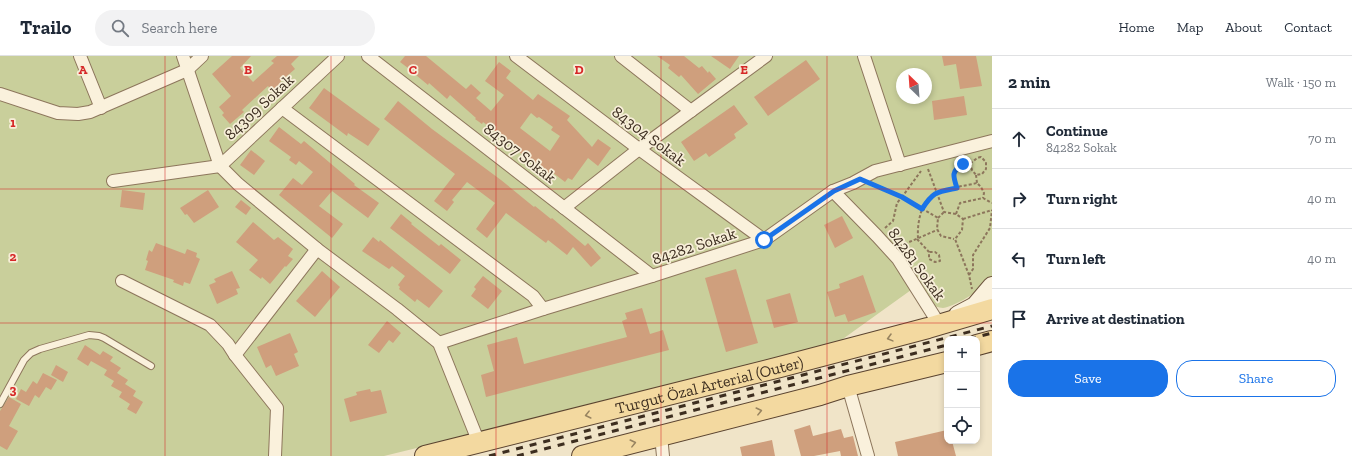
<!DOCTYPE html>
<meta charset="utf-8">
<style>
body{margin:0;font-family:"Zilla Slab",serif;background:#f2f2f3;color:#1f2937}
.controls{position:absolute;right:12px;bottom:12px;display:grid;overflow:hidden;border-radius:8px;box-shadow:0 2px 6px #0003}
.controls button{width:36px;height:36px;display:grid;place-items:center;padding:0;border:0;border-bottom:1px solid #e0e1e3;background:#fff;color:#1f2937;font:20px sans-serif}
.compass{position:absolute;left:896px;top:12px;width:36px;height:36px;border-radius:50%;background:#fff;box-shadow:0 2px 6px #0003;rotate:335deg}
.stop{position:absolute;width:12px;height:12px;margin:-9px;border:3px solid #1a73e8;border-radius:50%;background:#fff}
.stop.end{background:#1a73e8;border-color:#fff;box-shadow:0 1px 4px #0008}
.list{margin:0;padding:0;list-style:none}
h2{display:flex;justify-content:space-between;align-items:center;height:52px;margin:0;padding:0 16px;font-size:17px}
h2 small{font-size:13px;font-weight:400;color:#747a83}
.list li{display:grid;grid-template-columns:26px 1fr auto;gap:12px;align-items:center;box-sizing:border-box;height:60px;padding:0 16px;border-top:1px solid #e0e1e3}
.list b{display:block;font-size:15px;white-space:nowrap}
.list p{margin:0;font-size:13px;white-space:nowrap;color:#747a83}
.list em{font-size:13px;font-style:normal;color:#747a83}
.actions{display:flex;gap:8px;padding:12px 16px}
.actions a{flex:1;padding:9px 0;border:1px solid #1a73e8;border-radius:16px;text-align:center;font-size:14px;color:#1a73e8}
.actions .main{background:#1a73e8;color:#fff}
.icon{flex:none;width:22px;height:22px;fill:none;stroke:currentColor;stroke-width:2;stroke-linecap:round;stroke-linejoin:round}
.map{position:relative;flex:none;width:992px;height:400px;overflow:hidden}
header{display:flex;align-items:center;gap:24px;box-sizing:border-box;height:56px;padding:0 20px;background:#fff;border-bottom:1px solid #e0e1e3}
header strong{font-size:19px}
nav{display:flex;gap:22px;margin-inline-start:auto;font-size:14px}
.search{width:280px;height:36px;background:#f2f2f3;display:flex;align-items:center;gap:10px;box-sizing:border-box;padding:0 14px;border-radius:22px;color:#747a83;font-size:15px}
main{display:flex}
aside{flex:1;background:#fff}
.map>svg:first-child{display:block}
</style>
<header>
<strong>Trailo</strong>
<div class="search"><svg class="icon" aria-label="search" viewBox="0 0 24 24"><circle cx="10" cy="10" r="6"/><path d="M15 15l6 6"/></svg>Search here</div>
<nav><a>Home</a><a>Map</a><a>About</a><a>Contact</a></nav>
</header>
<main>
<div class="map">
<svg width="992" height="400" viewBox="0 0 992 400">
<rect width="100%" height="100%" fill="#f0e4c8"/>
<path fill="#c9cf9b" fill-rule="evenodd" d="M0,0h992v220c-7,12 -35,30 -49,32 -4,0 -11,-3 -15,-5l-10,-18 -85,61 -449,110h-384zM902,18h24v24h-24z"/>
<g fill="#cf9f7d" fill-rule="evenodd">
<polygon points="232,0 251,0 240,12 253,26 274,7 271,5 277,0 299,0 291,8 295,13 280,26 281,27 272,35 268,30 242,54 244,56 230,68 222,59 224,57 219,51 231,40 212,18"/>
<path d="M405,0h21l40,33 5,-5 10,9 -5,5 15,13 13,-16 -19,-14 14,-19 12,9 -5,7 27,22 5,-6 32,22 -3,4 25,27 6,-8 13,9 -13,18 -10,-8 -16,22 -4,-2 -3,4 -13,-10 -2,2 -22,-15 -9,-7 1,-2 -37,-28 -1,2 -7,-5 1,-1 -26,-23 -3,4 -18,-16 -1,2 -12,-10v-1l-16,-12zM531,57l6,5 2,-1 14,10 -2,3 9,6 -10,15 -30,-23z"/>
<polygon points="657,0 684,0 699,12 702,10 708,17 709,15 716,23 698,38 681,19 679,21 668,12 670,9"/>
<polygon points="711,0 739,0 730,13"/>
<polygon points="942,0 976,0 982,30 960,33 956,8 944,10"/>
<polygon points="806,4 820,23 768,60 754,41"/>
<polygon points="324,32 380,73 368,90 348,77 347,80 309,52"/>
<polygon points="964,40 967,59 934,64 932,45"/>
<polygon points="398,45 432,73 501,124 534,151 535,150 551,163 552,162 585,190 588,187 601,202 591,211 573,191 567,199 548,184 546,187 506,157 487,182 476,173 495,147 467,126 452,144 454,146 447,155 434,145 455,118 384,63"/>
<polygon points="734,49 748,68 734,78 736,82 709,101 706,97 694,105 681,86"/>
<polygon points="279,71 301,88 304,85 355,128 354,129 379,147 368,162 332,135 319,150 343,168 332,182 279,139 293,122 302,129 313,116 299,105 296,109 289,104 291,101 269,85"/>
<polygon points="251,94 265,105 254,119 240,109"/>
<polygon points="122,134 145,137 143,154 120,151"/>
<polygon points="208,134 219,151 194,167 187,158 185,159 180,152"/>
<polygon points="241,144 251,152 246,159 235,151"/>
<polygon points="401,158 412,167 411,168 439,190 441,188 461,204 450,218 390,172"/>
<polygon points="842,160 853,182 835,192 824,169"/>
<polygon points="253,166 274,184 278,181 293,193 288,200 293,203 286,211 285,210 270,228 262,221 261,223 249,214 258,204 236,186"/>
<polygon points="373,181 379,186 380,184 443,235 429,252 417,243 415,246 399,233 400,231 398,229 405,220 392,210 389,213 362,195"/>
<polygon points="156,187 185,198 187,193 197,197 196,201 200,203 190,228 184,226 183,230 173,226 174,224 145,214 148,205 146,204 149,194 152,196"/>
<polygon points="736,213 758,287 726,296 705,222"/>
<polygon points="232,215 240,232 236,233 238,238 217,248 209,229 216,226 214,223"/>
<polygon points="322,215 340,231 315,261 296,245"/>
<polygon points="863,219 876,256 848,266 845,258 835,261 827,236 840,232 839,228"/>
<polygon points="483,220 502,235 488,253 471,240 476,233 474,231"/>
<polygon points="790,237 798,266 774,272 766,244"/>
<polygon points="642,252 650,278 663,274 669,294 486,341 481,319 494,315 487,289 517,281 524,308 627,281 622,265 627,263 625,257"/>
<polygon points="387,265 401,277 393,287 389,284 379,297 368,289"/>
<polygon points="290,277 298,296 294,298 299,310 276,320 271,309 266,312 257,291"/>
<polygon points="85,289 100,299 103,295 113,301 110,305 121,312 117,317 128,324 125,328 136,335 133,340 143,346 136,358 127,353 130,348 119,341 122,336 111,330 114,325 104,319 107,314 91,305 88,310 77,303"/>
<polygon points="56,309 68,316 63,326 51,319"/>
<polygon points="43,317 57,324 51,334 46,331 39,342 35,339 29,350 16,343 21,333 26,336 33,325 37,328"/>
<polygon points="370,333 371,336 381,334 387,357 350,366 344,343 357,339 356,336"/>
<polygon points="9,341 21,348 9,370 18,375 7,394 0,390 0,355"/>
<polygon points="810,369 813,380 841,373 844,382 853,380 858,400 841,400 840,395 814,400 801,400 794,374"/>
<polygon points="947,374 947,385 952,385 956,400 898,400 895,386"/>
<polygon points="772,384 775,400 742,400 740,391"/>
</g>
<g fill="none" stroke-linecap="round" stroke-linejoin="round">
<g stroke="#8d765c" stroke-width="8">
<polyline id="service" points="0,348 24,304 31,297 40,293 89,279 99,280 104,282 151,310"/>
</g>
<g stroke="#8d765c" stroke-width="14">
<g id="minor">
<polyline points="80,0 101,52"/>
<polyline points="183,0 220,110 238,128 317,193 397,253 439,287 479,387"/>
<polyline points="368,0 652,220"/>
<polyline points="516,0 639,93 764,184"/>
<polyline points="621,0 691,55"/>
<polyline points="864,0 900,109"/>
<polyline points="0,38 58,57 78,58 90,56 187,14 202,0"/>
<polyline points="282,52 533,240 543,253"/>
<polyline points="113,125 220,110 338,0"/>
<polyline points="833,135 877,180 898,203 939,268"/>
<polyline points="564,152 639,93 766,0"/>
<polyline points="122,225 210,269 228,288 235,299 277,352 275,400"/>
<polyline points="439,287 543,253 652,220 764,184 833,135 853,127 875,115 992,85"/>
<polyline points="235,299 317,193"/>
<polyline points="848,330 868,400"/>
<polyline points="661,380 663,400"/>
</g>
</g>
<g stroke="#6f573f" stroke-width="20">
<polyline id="secondary" points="958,259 975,250 992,230"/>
</g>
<g stroke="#5b4430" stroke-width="22">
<g id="primary">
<polyline points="977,289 992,285"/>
<path id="s1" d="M425,400l355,-89 148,-39 64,-19"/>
<polyline points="582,400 820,339 848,330 947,306"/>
</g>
</g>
<g stroke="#8d765c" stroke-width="2" stroke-dasharray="3 2" stroke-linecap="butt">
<polyline points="928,113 944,156 956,158 963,163 962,174 955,183 969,219 972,233"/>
<polyline points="976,119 977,127"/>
<polyline points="874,129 902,141 921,115"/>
<path d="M957,132c-3,-10 -6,-20 7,-24 1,0 5,0 6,-1 5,-2 5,-5 11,-6l5,5v7l-4,5 -6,1 -4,-5 -2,-7"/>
<polyline points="956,158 960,147 983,142 992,147"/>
<polyline points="938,162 944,156"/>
<polyline points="963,163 992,154"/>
<polyline points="885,172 893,165 897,147 902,141 938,162 937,173 941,180 954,183"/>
<path d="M918,182c-1,-15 3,-39 19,-46 10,-4 28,-6 40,-9l4,4 3,6 -1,5"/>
<polyline points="917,183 929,196 929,203 935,206 940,205 939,199 935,196 929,196"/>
<polyline points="900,190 937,174"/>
<polyline points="969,219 973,213 973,199 990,172 992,154"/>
</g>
<use href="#service" stroke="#faf1dc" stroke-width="6"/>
<use href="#minor" stroke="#faf1dc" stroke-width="12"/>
<use href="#secondary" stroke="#faf1dc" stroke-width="18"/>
<use href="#primary" stroke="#f3d9a0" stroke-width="20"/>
<g stroke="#3d2e20" stroke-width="3" stroke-dasharray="7 7" stroke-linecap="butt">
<polyline points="969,283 992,277"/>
<polyline points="489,400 992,270"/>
<polyline points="517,400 947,289"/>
</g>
</g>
<defs><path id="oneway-chevron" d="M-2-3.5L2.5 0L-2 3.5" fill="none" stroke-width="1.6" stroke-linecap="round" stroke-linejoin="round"/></defs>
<g stroke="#988460">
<use href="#oneway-chevron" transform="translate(890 282) rotate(165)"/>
<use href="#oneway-chevron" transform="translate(759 355) rotate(-14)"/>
<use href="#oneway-chevron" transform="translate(588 359) rotate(166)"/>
<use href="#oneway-chevron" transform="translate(633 387) rotate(-14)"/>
</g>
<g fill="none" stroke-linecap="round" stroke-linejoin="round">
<path stroke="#1a73e8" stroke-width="5" d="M764,184l70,-49 26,-12 42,18 20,12c12,-18 15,-17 35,-21 -4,-12 -6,-17 6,-24"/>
</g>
<path fill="none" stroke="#d62828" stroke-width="1" stroke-opacity="0.55" d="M165,0v400M331,0v400M496,0v400M661,0v400M827,0v400M0,133h992M0,267h992"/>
<g text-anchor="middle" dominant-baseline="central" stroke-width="3.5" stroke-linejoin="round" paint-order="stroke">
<g font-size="16" fill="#3d2e20" stroke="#f7eed8">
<text transform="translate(259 51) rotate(-43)">84309 Sokak</text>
<text transform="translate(649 80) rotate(37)">84304 Sokak</text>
<text transform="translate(520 97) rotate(38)">84307 Sokak</text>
<text transform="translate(694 190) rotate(-18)">84282 Sokak</text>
<text transform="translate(917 208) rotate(54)">84281 Sokak</text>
<text stroke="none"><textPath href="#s1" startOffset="293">Turgut Özal Arterial (Outer)</textPath></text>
</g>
</g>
<g font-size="13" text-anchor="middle" font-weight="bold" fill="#d62828" stroke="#f7eed8" stroke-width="3.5" stroke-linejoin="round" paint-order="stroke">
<text x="83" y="18">A</text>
<text x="248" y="18">B</text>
<text x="413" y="18">C</text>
<text x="579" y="18">D</text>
<text x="744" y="18">E</text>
<text x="13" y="71">1</text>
<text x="13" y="205">2</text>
<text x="13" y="338">3</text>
</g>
</svg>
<div class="controls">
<button>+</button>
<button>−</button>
<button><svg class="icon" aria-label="locate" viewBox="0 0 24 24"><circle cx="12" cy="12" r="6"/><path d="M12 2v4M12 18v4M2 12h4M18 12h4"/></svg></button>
</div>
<svg class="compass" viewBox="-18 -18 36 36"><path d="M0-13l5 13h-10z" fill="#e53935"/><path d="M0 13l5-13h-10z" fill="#747a83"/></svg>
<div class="stop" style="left:764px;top:184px"></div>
<div class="stop end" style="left:963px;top:108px"></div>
</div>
<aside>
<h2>2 min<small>Walk · 150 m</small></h2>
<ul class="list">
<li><svg class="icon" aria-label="ahead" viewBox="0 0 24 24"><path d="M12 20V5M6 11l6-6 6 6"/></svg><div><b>Continue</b><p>84282 Sokak</p></div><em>70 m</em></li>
<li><svg class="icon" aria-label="right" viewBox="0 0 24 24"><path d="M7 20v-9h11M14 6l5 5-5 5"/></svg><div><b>Turn right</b></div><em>40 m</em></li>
<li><svg class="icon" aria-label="left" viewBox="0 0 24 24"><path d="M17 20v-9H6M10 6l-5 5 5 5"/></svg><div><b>Turn left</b></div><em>40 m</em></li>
<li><svg class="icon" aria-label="arrive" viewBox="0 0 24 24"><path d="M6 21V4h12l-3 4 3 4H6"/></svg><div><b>Arrive at destination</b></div></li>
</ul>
<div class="actions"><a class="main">Save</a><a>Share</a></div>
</aside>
</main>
